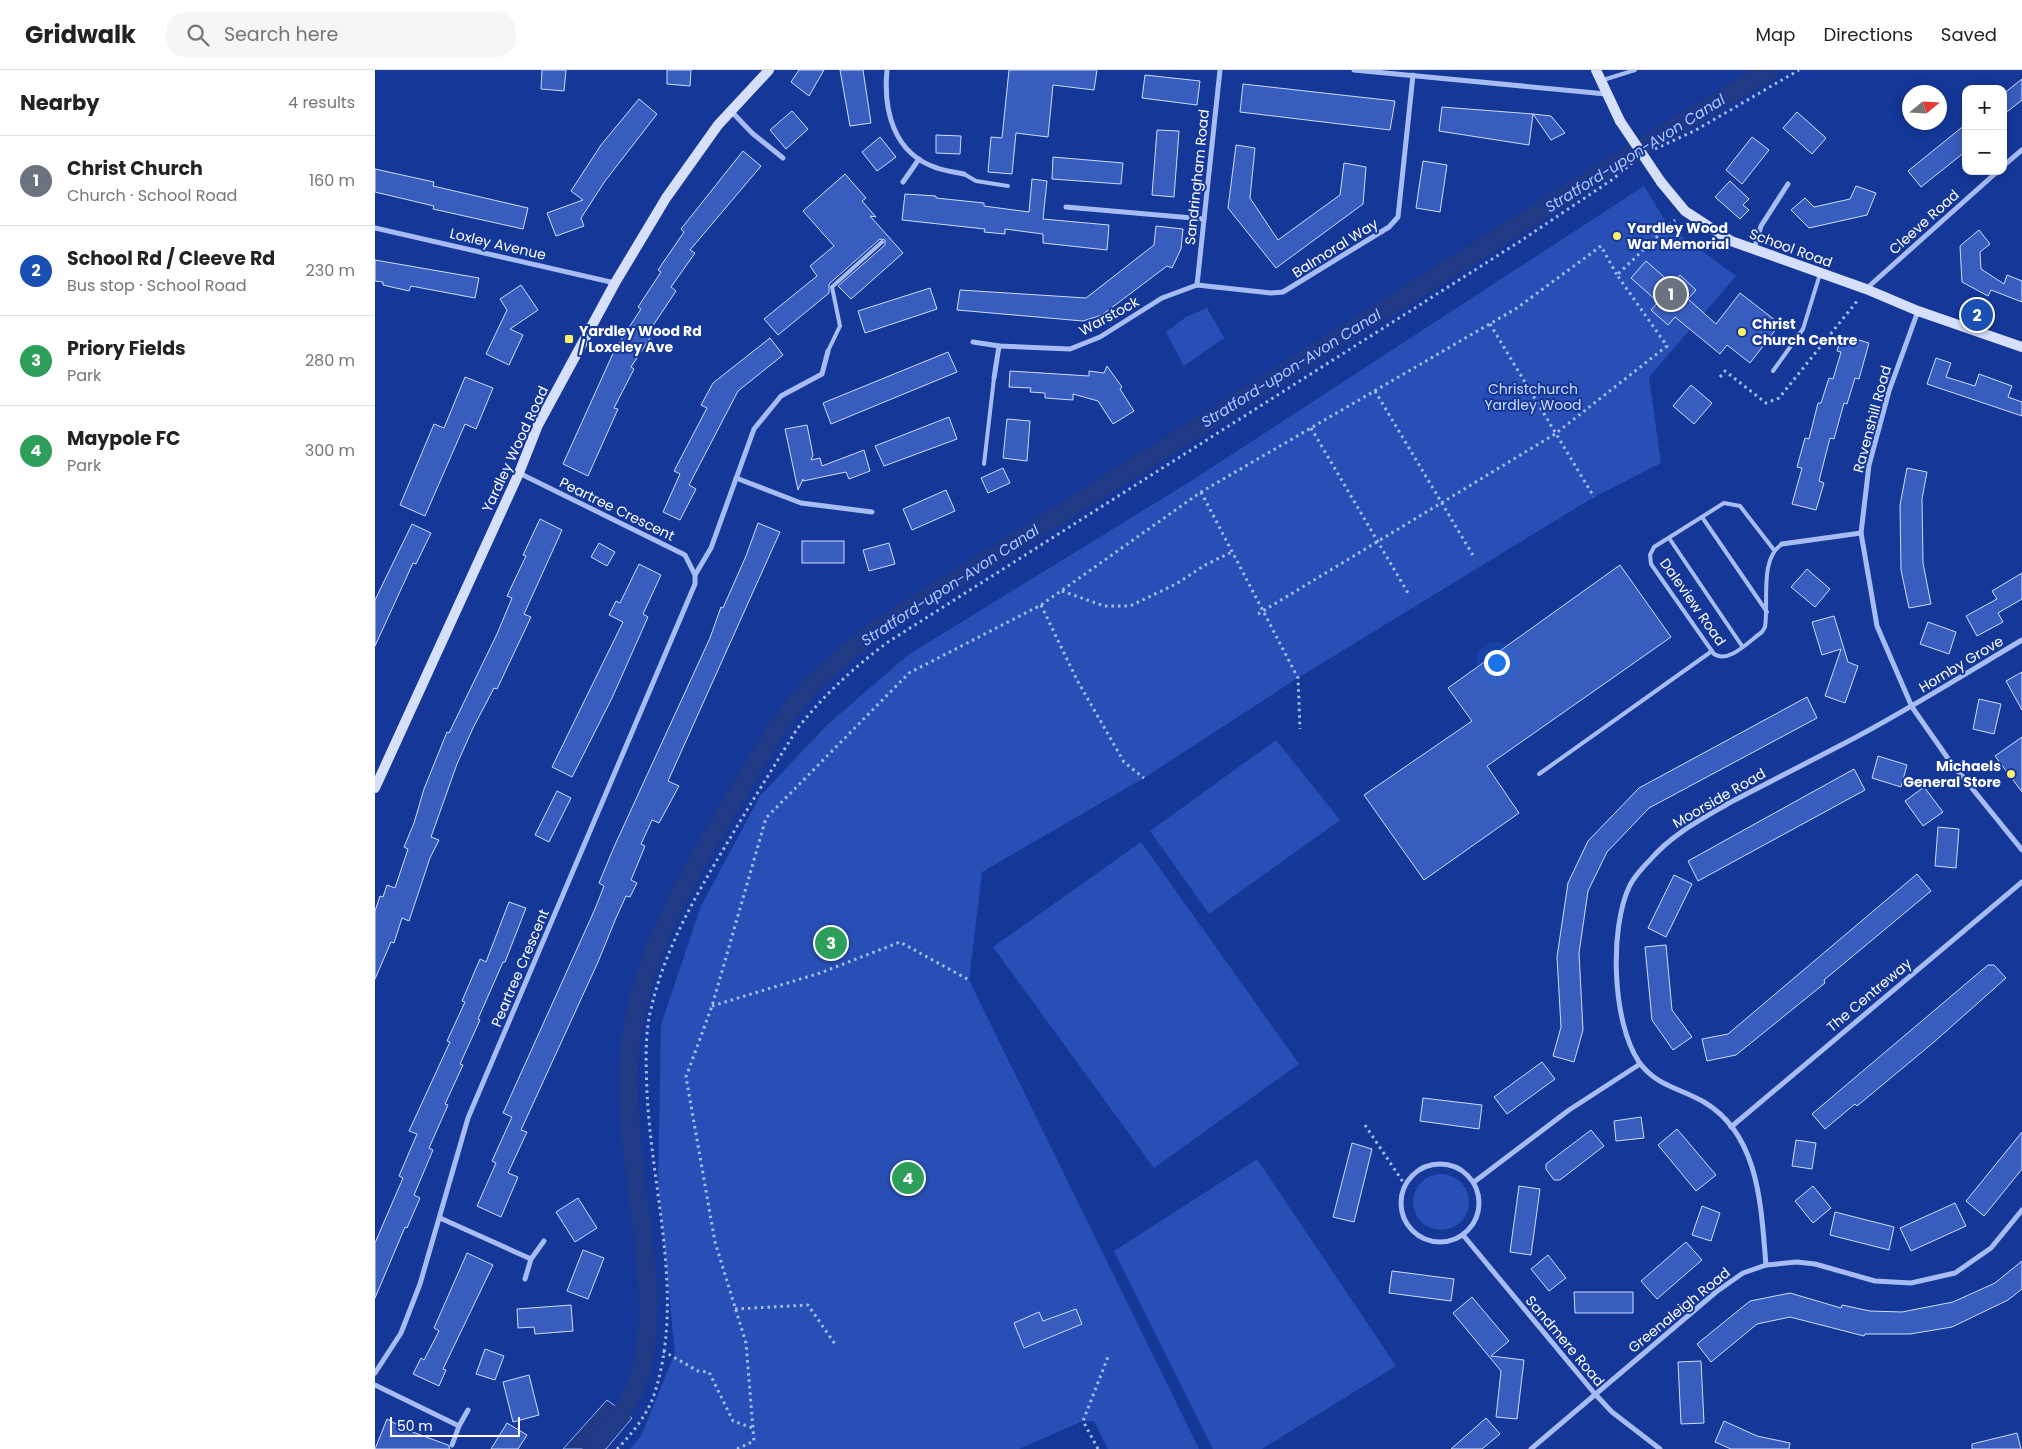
<!DOCTYPE html>
<meta charset="utf-8">
<style>
body{margin:0;font-family:Poppins,sans-serif;background:#f6f6f6;color:#222}
.controls{position:absolute;right:15px;top:15px;display:grid;overflow:hidden;border-radius:10px;box-shadow:0 2px 12px #0003}
.controls button{width:45px;height:45px;display:grid;place-items:center;padding:0;border:0;border-bottom:1px solid #e0e0e0;background:#fff;color:#222;font:25px sans-serif}
.compass{position:absolute;left:1527px;top:15px;width:45px;height:45px;border-radius:50%;background:#fff;box-shadow:0 2px 12px #0003;rotate:72deg}
.scale{position:absolute;left:15px;bottom:12px;width:130px;box-sizing:border-box;padding-left:5px;border:2px solid #fff;border-top:0;font-size:14px;line-height:18px;white-space:nowrap;color:#fff;-webkit-text-stroke:4px #143798;paint-order:stroke}
.you{position:absolute;left:1121px;top:592px;width:18px;height:18px;margin:-12px;border:4px solid #fff;border-radius:50%;background:#1a73e8;box-shadow:0 0 0 8px #1a73e833}
.badge{display:grid;place-items:center;width:32px;height:32px;border-radius:50%;background:#857e42;color:#fff;font-size:16px;font-weight:700}
.pin{position:absolute;translate:-50% -50%;border:2px solid #fff;box-shadow:0 1px 5px #0006}
.list{margin:0;padding:0;list-style:none}
h2{display:flex;justify-content:space-between;align-items:center;height:65px;margin:0;padding:0 20px;font-size:21px}
h2 small{font-size:16px;font-weight:400;color:#767676}
.list li{display:grid;grid-template-columns:32px 1fr auto;gap:15px;align-items:center;box-sizing:border-box;height:90px;padding:0 20px;border-top:1px solid #e0e0e0}
.list b{display:block;font-size:19px;white-space:nowrap}
.list p{margin:0;font-size:16px;white-space:nowrap;color:#767676}
.list em{font-size:16px;font-style:normal;color:#767676}
.icon{flex:none;width:28px;height:28px;fill:none;stroke:currentColor;stroke-width:2;stroke-linecap:round;stroke-linejoin:round}
.map{position:relative;flex:none;width:1647px;height:1379px;overflow:hidden}
header{display:flex;align-items:center;gap:30px;box-sizing:border-box;height:70px;padding:0 25px;background:#fff;border-bottom:1px solid #e0e0e0}
header strong{font-size:24px}
nav{display:flex;gap:28px;margin-inline-start:auto;font-size:18px}
.search{width:350px;height:45px;background:#f6f6f6;display:flex;align-items:center;gap:12px;box-sizing:border-box;padding:0 18px;border-radius:20px;color:#767676;font-size:19px}
main{display:flex}
aside{flex:1;background:#fff}
.map>svg:first-child{display:block}
</style>
<header>
<strong>Gridwalk</strong>
<div class="search"><svg class="icon" aria-label="search" viewBox="0 0 24 24"><circle cx="10" cy="10" r="6"/><path d="M15 15l6 6"/></svg>Search here</div>
<nav><a>Map</a><a>Directions</a><a>Saved</a></nav>
</header>
<main>
<aside>
<h2>Nearby<small>4 results</small></h2>
<ul class="list">
<li><span class="badge" style="background:#6b7280">1</span><div><b>Christ Church</b><p>Church · School Road</p></div><em>160 m</em></li>
<li><span class="badge" style="background:#1a4fb4">2</span><div><b>School Rd / Cleeve Rd</b><p>Bus stop · School Road</p></div><em>230 m</em></li>
<li><span class="badge" style="background:#2e9e5b">3</span><div><b>Priory Fields</b><p>Park</p></div><em>280 m</em></li>
<li><span class="badge" style="background:#2e9e5b">4</span><div><b>Maypole FC</b><p>Park</p></div><em>300 m</em></li>
</ul>
</aside>
<div class="map">
<svg width="1647" height="1379" viewBox="0 0 1647 1379">
<rect width="100%" height="100%" fill="#143798"/>
<g fill="#284fb6">
<polygon points="1269,116 1294,157 1361,206 1274,307 1286,393 1219,427 918,611 769,708 607,802 594,910 824,1379 733,1379 719,1351 708,1351 644,1379 255,1379 266,1366 300,1283 283,1113 286,955 326,836 385,726 452,655 533,585 816,411"/>
<polygon points="832,238 849,268 809,296 791,262 811,247"/>
<polygon points="901,670 965,750 834,844 775,761"/>
<polygon points="766,772 924,994 779,1098 618,877"/>
<polygon points="882,1089 1021,1296 887,1379 838,1379 739,1181"/>
<circle cx="1066" cy="1132" r="28"/>
</g>
<polygon fill="#213a85" stroke="#99b4f5" points="232,1330 257,1348 231,1379 188,1379"/>
<g fill="none" stroke-linecap="round" stroke-linejoin="round">
<path stroke="#213a85" stroke-width="19" d="M217,1379c15,-18 31,-35 41,-56 23,-53 15,-112 9,-167 -7,-55 -16,-110 -13,-165 6,-99 57,-182 107,-265 21,-35 42,-73 69,-104 22,-24 47,-43 73,-63l726,-458 166,-101"/>
</g>
<g fill="#395dbe" stroke="#cfdcfd">
<polygon points="167,0 191,0 189,21 166,19"/>
<polygon points="292,0 316,0 315,16 292,14"/>
<polygon points="424,0 449,0 434,26 416,12"/>
<polygon points="465,0 488,0 496,53 475,56"/>
<polygon points="634,0 722,0 719,20 678,15 673,67 641,63 637,104 613,102 616,67 627,68"/>
<polygon points="770,5 825,11 822,35 767,28"/>
<polygon points="1647,9 1647,30 1628,45 1628,24"/>
<polygon points="868,14 1020,31 1015,60 865,42"/>
<polygon points="264,29 282,44 230,111 206,148 209,156 181,166 172,143 208,130 196,121 226,75"/>
<polygon points="1067,37 1158,44 1154,75 1064,61"/>
<polygon points="417,41 433,59 411,79 395,60"/>
<polygon points="1422,42 1451,68 1437,84 1408,58"/>
<polygon points="1158,44 1176,46 1190,63 1176,70"/>
<polygon points="1591,54 1591,81 1546,117 1533,101"/>
<polygon points="782,60 804,61 799,127 777,125"/>
<polygon points="561,65 586,66 585,84 561,83"/>
<polygon points="505,67 521,87 502,101 487,82"/>
<polygon points="1377,67 1394,80 1367,114 1351,100"/>
<polygon points="861,75 880,78 875,128 903,170 965,125 969,93 991,97 988,134 901,198 853,138"/>
<polygon points="368,81 386,96 315,180 320,183 296,217 301,221 277,257 281,259 256,297 259,299 239,338 243,339 213,406 188,394 240,279 266,239 263,237 286,202 283,200 309,162 306,159"/>
<polygon points="678,87 748,93 746,114 677,109"/>
<polygon points="1048,91 1072,95 1065,142 1041,138"/>
<polygon points="0,99 59,112 58,116 153,138 148,159 58,139 59,136 0,122"/>
<polygon points="470,104 491,128 487,131 501,147 495,146 528,183 476,229 463,216 510,175 510,170 505,169 454,214 454,223 403,265 389,249 442,206 435,196 459,176 428,141"/>
<polygon points="657,109 672,111 668,149 734,155 732,180 668,173 668,164 630,159 630,164 609,162 610,159 527,150 530,124 561,126 561,128 609,133 609,136 654,142"/>
<polygon points="1355,111 1374,129 1368,135 1374,140 1365,149 1340,127"/>
<polygon points="1481,116 1501,123 1492,145 1434,158 1416,140 1430,128 1439,137 1475,129"/>
<polygon points="781,156 808,159 806,179 797,198 792,196 727,245 708,251 582,240 585,220 711,228 779,175"/>
<polygon points="1604,160 1615,174 1605,182 1606,199 1629,214 1632,205 1647,211 1647,232 1616,220 1613,226 1587,212 1585,176"/>
<polygon points="0,190 104,208 100,228 36,216 34,221 8,215 8,212 0,211"/>
<polygon points="1271,191 1297,214 1305,205 1321,220 1313,229 1341,254 1365,223 1405,254 1375,293 1352,275 1345,284 1300,247 1293,255 1276,240 1283,232 1256,208"/>
<polygon points="146,215 163,240 135,259 148,265 134,295 111,284 132,240 125,229"/>
<polygon points="555,218 562,239 490,263 483,241"/>
<polygon points="1467,265 1494,273 1484,309 1480,308 1472,334 1469,333 1459,369 1455,368 1444,411 1449,413 1441,440 1417,434 1427,398 1422,397 1430,368 1434,369 1443,333 1446,333 1454,308 1458,309 1466,282 1462,281"/>
<polygon points="395,268 408,285 363,321 314,415 321,419 305,450 288,442 305,404 299,401 332,338 326,335 338,313"/>
<polygon points="573,282 582,302 456,354 448,333"/>
<polygon points="1561,288 1576,293 1571,307 1600,316 1604,304 1637,316 1633,327 1647,332 1647,346 1552,314"/>
<polygon points="732,296 747,317 745,319 759,341 738,354 723,331 698,324 698,330 670,328 670,323 655,322 656,318 634,317 635,301 714,306 714,301 729,303"/>
<polygon points="90,307 118,318 101,359 90,354 50,446 25,435 59,354 69,358"/>
<polygon points="1316,315 1337,333 1319,354 1298,336"/>
<polygon points="574,347 582,369 509,396 500,376"/>
<polygon points="632,349 655,351 652,391 628,388"/>
<polygon points="432,355 438,385 436,390 445,388 447,396 489,380 495,401 474,409 471,402 428,411 428,409 423,420 410,359"/>
<polygon points="628,398 635,413 613,423 606,408"/>
<polygon points="1532,398 1552,402 1547,429 1548,493 1556,534 1534,538 1526,500 1525,435"/>
<polygon points="571,420 580,441 537,460 528,439"/>
<polygon points="165,449 187,460 149,544 156,547 122,619 119,618 98,658 82,694 56,767 64,770 55,788 34,851 27,848 19,873 16,872 0,909 0,841 5,826 8,827 12,815 20,818 33,779 29,777 39,753 49,719 72,662 74,663 122,564 137,528 132,526 151,486 148,485"/>
<polygon points="383,453 405,462 293,711 304,716 284,753 277,750 266,774 270,776 256,810 262,813 255,827 251,826 241,848 223,892 146,1060 152,1062 133,1103 143,1107 126,1147 102,1136 121,1093 117,1091 137,1047 128,1043 220,839 229,816 224,813 239,777 335,568 346,537 348,538 371,486"/>
<polygon points="37,454 56,463 41,494 38,493 0,576 0,530"/>
<rect x="427" y="471" width="42" height="22"/>
<polygon points="224,473 240,482 232,496 216,487"/>
<polygon points="514,473 520,494 494,501 488,480"/>
<polygon points="264,494 286,505 268,544 273,547 237,628 197,707 177,697 248,552 234,545 241,531 245,533"/>
<polygon points="1245,495 1296,567 1112,696 1144,743 1049,810 989,725 1097,651 1073,618"/>
<polygon points="1432,499 1455,519 1440,537 1416,517"/>
<polygon points="1647,503 1647,529 1623,543 1628,552 1602,566 1591,546 1622,529 1617,521"/>
<polygon points="1459,546 1473,592 1483,596 1470,633 1450,626 1466,579 1447,585 1437,552"/>
<polygon points="1553,552 1581,562 1574,584 1545,574"/>
<polygon points="1647,602 1647,640 1631,611"/>
<polygon points="1432,627 1442,648 1274,738 1232,782 1213,821 1204,883 1208,960 1199,992 1178,986 1186,957 1182,887 1193,813 1213,771 1264,718"/>
<polygon points="1604,629 1626,634 1619,664 1598,659"/>
<polygon points="1647,667 1647,722 1620,686"/>
<polygon points="1503,686 1532,695 1526,717 1497,708"/>
<polygon points="1479,699 1490,720 1323,811 1313,791"/>
<polygon points="1549,717 1568,742 1548,756 1530,731"/>
<polygon points="182,721 196,728 174,772 160,765"/>
<polygon points="1563,757 1584,759 1581,798 1560,796"/>
<polygon points="1542,804 1556,821 1449,910 1450,913 1361,985 1332,991 1327,969 1353,964"/>
<polygon points="1299,805 1317,814 1291,867 1273,858"/>
<polygon points="134,832 151,838 130,892 128,892 103,949 105,950 85,994 88,995 70,1034 73,1035 54,1078 58,1080 39,1125 45,1128 32,1158 30,1157 0,1228 0,1173 28,1108 24,1106 42,1064 34,1061 75,972 72,971 90,932 87,931 105,889 111,892"/>
<polygon points="1291,875 1297,940 1317,967 1298,980 1277,950 1270,877"/>
<polygon points="1613,895 1619,895 1631,908 1559,972 1482,1036 1480,1034 1450,1059 1437,1044"/>
<polygon points="1167,992 1180,1009 1132,1044 1119,1027"/>
<polygon points="1048,1028 1107,1035 1104,1059 1045,1051"/>
<polygon points="1266,1047 1269,1068 1241,1071 1239,1051"/>
<polygon points="1302,1059 1341,1105 1321,1121 1283,1075"/>
<polygon points="1216,1060 1229,1076 1185,1110 1179,1110 1171,1099 1171,1094"/>
<polygon points="1647,1062 1647,1099 1609,1146 1591,1131"/>
<polygon points="1421,1070 1441,1073 1437,1099 1417,1096"/>
<polygon points="977,1073 997,1079 979,1152 958,1147"/>
<polygon points="1144,1116 1165,1119 1156,1185 1135,1182"/>
<polygon points="1438,1116 1456,1138 1438,1153 1420,1131"/>
<polygon points="203,1128 222,1158 200,1172 181,1142"/>
<polygon points="1580,1133 1591,1156 1536,1181 1525,1158"/>
<polygon points="1327,1136 1345,1143 1336,1171 1317,1165"/>
<polygon points="1460,1142 1519,1157 1514,1180 1455,1165"/>
<polygon points="1311,1172 1327,1190 1282,1229 1266,1211"/>
<polygon points="208,1180 229,1188 213,1229 192,1221"/>
<polygon points="92,1183 118,1195 68,1299 71,1300 64,1316 38,1304 46,1288 49,1290 64,1261 59,1258"/>
<polygon points="1173,1185 1191,1208 1174,1221 1156,1199"/>
<polygon points="1647,1191 1647,1219 1633,1230 1577,1257 1535,1264 1490,1264 1489,1266 1415,1247 1382,1254 1336,1292 1322,1274 1375,1231 1415,1223 1466,1238 1467,1235 1495,1241 1527,1242 1578,1232 1620,1213"/>
<polygon points="1017,1201 1079,1209 1076,1231 1014,1223"/>
<polygon points="1199,1222 1258,1222 1258,1243 1200,1243"/>
<polygon points="1097,1227 1134,1271 1116,1286 1149,1290 1142,1349 1121,1347 1126,1301 1078,1243"/>
<polygon points="196,1235 198,1261 160,1264 159,1257 143,1258 142,1239"/>
<polygon points="701,1239 707,1254 649,1278 639,1253 664,1242 668,1251"/>
<polygon points="110,1279 129,1286 120,1310 101,1304"/>
<polygon points="1326,1291 1329,1353 1306,1354 1303,1292"/>
<polygon points="154,1305 164,1345 138,1352 128,1312"/>
<polygon points="1111,1348 1125,1364 1107,1379 1076,1379"/>
<polygon points="12,1349 32,1360 73,1375 75,1379 0,1379"/>
<polygon points="1349,1351 1382,1366 1415,1373 1414,1379 1356,1379 1340,1372"/>
<polygon points="132,1353 152,1365 143,1379 116,1379"/>
<polygon points="1642,1363 1646,1379 1597,1379 1597,1374"/>
</g>
<g fill="none" stroke-linecap="round" stroke-linejoin="round">
<g stroke="#a7bcf2" stroke-width="3" stroke-dasharray="2.5 4" stroke-linecap="butt">
<polyline points="1280,79 1321,60 1424,0"/>
<polyline points="1294,155 1300,150"/>
<polyline points="1115,254 1219,427"/>
<polyline points="1345,307 1350,301 1391,333 1404,328 1483,230"/>
<polyline points="1000,321 1099,487"/>
<polyline points="936,358 1033,523"/>
<polyline points="826,422 923,608 925,659"/>
<polyline points="687,521 729,536 755,536 801,514 830,495 857,482"/>
<polyline points="666,535 702,610 749,692 769,708"/>
<polyline points="883,544 1180,364 1292,276 1242,205 1287,162"/>
<polyline points="337,936 445,903 525,872 594,910"/>
<polyline points="990,1055 1030,1115"/>
<polyline points="360,1239 433,1235 460,1274"/>
<polyline points="288,1281 323,1301 334,1302 358,1351 378,1358"/>
<path d="M242,1379c15,-15 30,-34 37,-54 32,-96 -3,-206 -7,-304 -1,-24 -2,-50 2,-73 13,-64 44,-118 77,-173 23,-39 47,-77 71,-116 27,-34 56,-61 91,-87l631,-400 94,-63 19,-16"/>
<polyline points="362,1379 379,1371 371,1273 340,1172 311,1007 337,936 391,748 534,603 666,535 826,422 1142,238 1226,176 1242,205"/>
<polyline points="723,1379 708,1351 733,1287"/>
</g>
<g stroke="#a7bcf2" stroke-width="4">
<polyline points="1228,10 1260,0"/>
<polyline points="589,104 601,111 633,116"/>
<polyline points="453,281 465,256 457,217 507,172"/>
<polyline points="1398,301 1428,259 1445,204"/>
<polyline points="609,394 619,308"/>
<polyline points="1327,447 1392,542"/>
<polyline points="1294,468 1367,576"/>
<path d="M1399,480l-34,-44 -16,-3 -70,44 -4,8 1,9 63,90c15,10 35,-13 48,-22l3,-5c4,-25 -6,-68 17,-83"/>
<polyline points="1164,704 1337,581"/>
</g>
<g stroke="#a7bcf2" stroke-width="5">
<path d="M512,0c-4,41 7,84 50,98 8,3 18,4 27,6"/>
<polyline points="979,0 1231,24"/>
<polyline points="356,41 377,63 408,88"/>
<polyline points="1628,96 1647,80"/>
<polyline points="528,112 544,89"/>
<polyline points="691,137 829,149"/>
<polyline points="0,158 240,213"/>
<polyline points="1379,179 1386,156 1413,114"/>
<polyline points="822,215 845,0"/>
<polyline points="1491,219 1623,101"/>
<polyline points="1543,241 1514,321 1494,395 1486,463 1502,556 1537,637 1574,690 1647,780"/>
<polyline points="598,272 624,276 695,279 725,267 787,228 822,215 896,223 908,222 1014,157 1023,147 1038,5"/>
<polyline points="619,308 624,276"/>
<polyline points="144,403 310,485 320,505"/>
<polyline points="361,408 426,433 497,442"/>
<polyline points="1407,474 1486,463"/>
<polyline points="1356,1057 1647,812"/>
<circle cx="1065" cy="1133" r="39"/>
<polyline points="1099,1112 1194,1040 1265,994"/>
<polyline points="65,1148 156,1189"/>
<polyline points="1088,1165 1220,1324 1237,1342 1285,1379"/>
<path d="M1391,1195c-5,-57 -6,-130 -62,-163 -24,-14 -48,-16 -65,-40 -27,-40 -30,-134 -9,-177 5,-9 13,-18 20,-25 22,-26 52,-41 81,-58 38,-20 76,-39 114,-59 60,-31 118,-68 177,-103"/>
<polyline points="150,1209 156,1189 169,1171"/>
<polyline points="0,1303 26,1263 45,1214 93,1048 320,514 320,505 336,478 379,359 406,326 447,304 453,281"/>
<polyline points="0,1315 84,1356"/>
<polyline points="77,1375 84,1356 93,1340"/>
<polyline points="1156,1379 1341,1222 1368,1203 1391,1195 1422,1192 1440,1194 1500,1211 1536,1213 1580,1203 1616,1178 1647,1140"/>
</g>
<g stroke="#d6e0fc" stroke-width="10">
<polyline points="1221,0 1245,51"/>
<polyline points="1286,112 1310,141 1356,171 1491,219 1543,241 1647,277"/>
<polyline points="0,718 144,403 163,355 240,213 291,128 343,55 394,0"/>
</g>
<polyline stroke="#d6e0fc" stroke-width="10" points="1245,51 1286,112"/>
</g>
<g fill="#ffee68" stroke="#143798" stroke-width="2">
<circle cx="1242" cy="166" r="5"/>
<circle cx="1367" cy="262" r="5"/>
<rect x="189" y="264" width="10" height="10" rx="2.5"/>
<circle cx="1636" cy="704" r="5"/>
</g>
<g text-anchor="middle" dominant-baseline="central" stroke-width="4" stroke-linejoin="round" paint-order="stroke">
<g font-size="14" fill="#fff" stroke="#143798">
<text transform="translate(822 107) rotate(-84)">Sandringham Road</text>
<text transform="translate(1549 152) rotate(-42)">Cleeve Road</text>
<text transform="translate(123 174) rotate(13)">Loxley Avenue</text>
<text transform="translate(960 178) rotate(-32)">Balmoral Way</text>
<text transform="translate(1416 178) rotate(20)">School Road</text>
<text transform="translate(734 246) rotate(-29)">Warstock</text>
<text transform="translate(1497 349) rotate(-75)">Ravenshill Road</text>
<text transform="translate(140 379) rotate(-65)">Yardley Wood Road</text>
<text transform="translate(242 439) rotate(26)">Peartree Crescent</text>
<text transform="translate(1318 532) rotate(55)">Daleview Road</text>
<text transform="translate(1586 594) rotate(-31)">Hornby Grove</text>
<text transform="translate(1344 728) rotate(-30)">Moorside Road</text>
<text transform="translate(145 898) rotate(-67)">Peartree Crescent</text>
<text transform="translate(1494 925) rotate(-40)">The Centreway</text>
<text transform="translate(1304 1240) rotate(-39)">Greenaleigh Road</text>
<text transform="translate(1190 1271) rotate(50)">Sandmere Road</text>
</g>
<g font-size="14" font-weight="bold" fill="#fff" stroke="#143798" text-anchor="start">
<text x="1252" y="158">Yardley Wood<tspan x="1252" dy="16">War Memorial</tspan></text>
<text x="1377" y="254">Christ<tspan x="1377" dy="16">Church Centre</tspan></text>
<text x="204" y="261">Yardley Wood Rd<tspan x="204" dy="16">/ Loxeley Ave</tspan></text>
<text x="1626" y="696" text-anchor="end">Michaels<tspan x="1626" dy="16">General Store</tspan></text>
</g>
<g font-size="14" fill="#cfdcfd" stroke="#143798">
<text x="1158" y="319">Christchurch<tspan x="1158" dy="16">Yardley Wood</tspan></text>
</g>
<g font-size="15" font-style="italic" fill="#b4c7f9" stroke="#143798">
<text transform="translate(1260 83) rotate(-32)">Stratford-upon-Avon Canal</text>
<text transform="translate(916 298) rotate(-32)">Stratford-upon-Avon Canal</text>
<text transform="translate(575 515) rotate(-33)">Stratford-upon-Avon Canal</text>
</g>
</g>
</svg>
<div class="controls">
<button>+</button>
<button>−</button>
</div>
<svg class="compass" viewBox="-18 -18 36 36"><path d="M0-13l5 13h-10z" fill="#e53935"/><path d="M0 13l5-13h-10z" fill="#767676"/></svg>
<div class="scale">50 m</div>
<div class="you"></div>
<div class="pin badge" style="left:1296px;top:224px;background:#6b7280">1</div>
<div class="pin badge" style="left:1602px;top:245px;background:#1a4fb4">2</div>
<div class="pin badge" style="left:456px;top:873px;background:#2e9e5b">3</div>
<div class="pin badge" style="left:533px;top:1108px;background:#2e9e5b">4</div>
</div>
</main>
